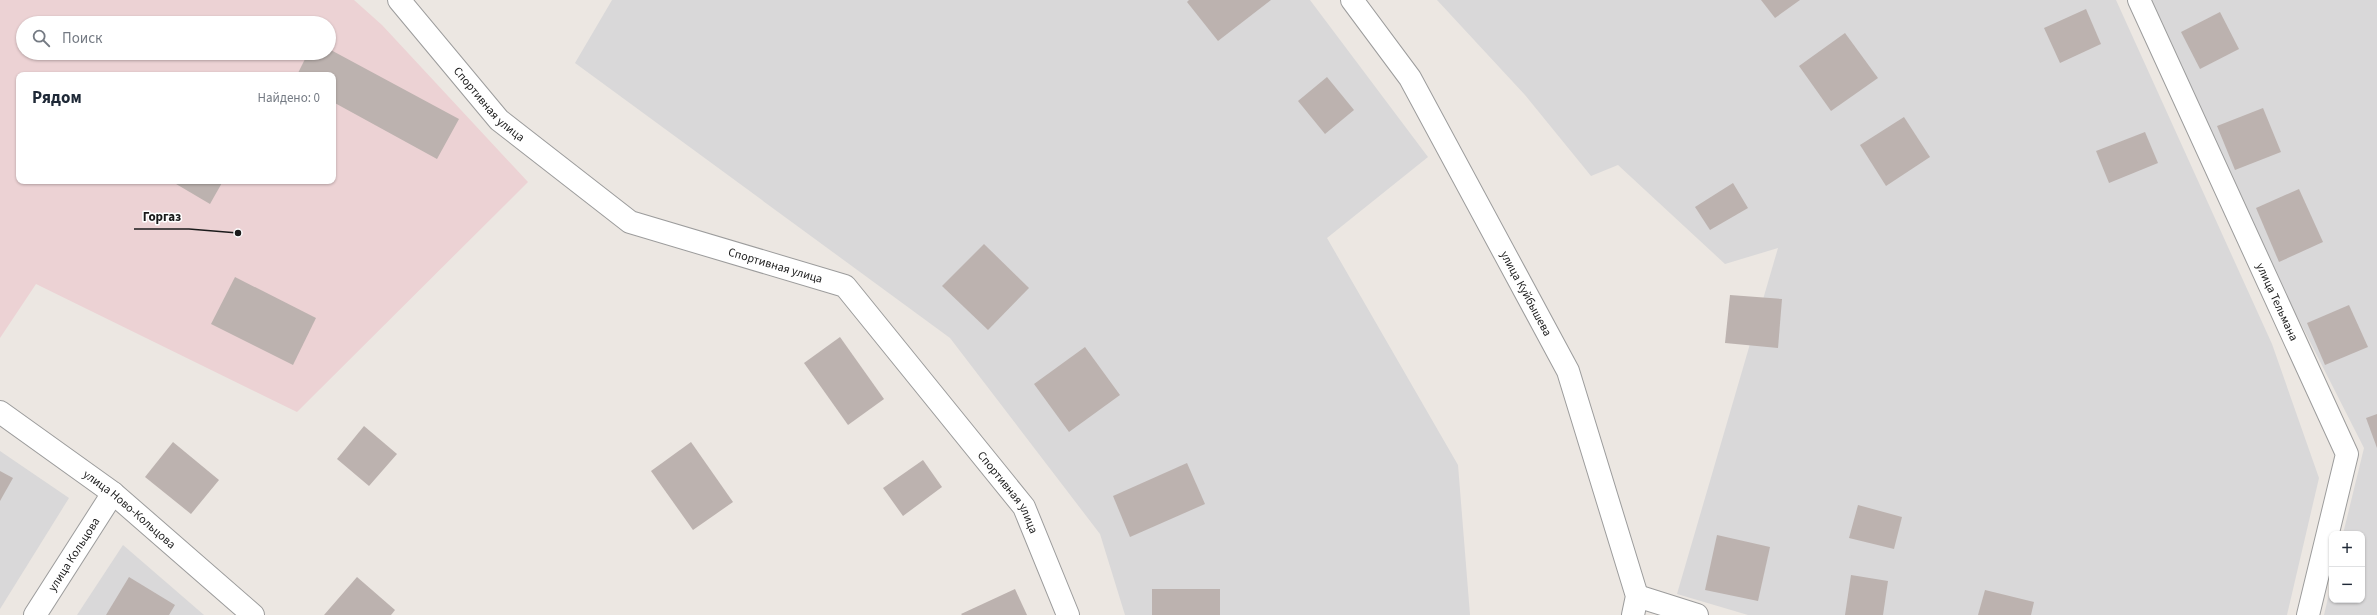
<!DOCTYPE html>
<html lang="ru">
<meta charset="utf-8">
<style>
body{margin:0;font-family:"Source Sans 3",sans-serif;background:#f2f2f3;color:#1f2937}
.controls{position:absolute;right:12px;bottom:12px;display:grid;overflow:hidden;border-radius:8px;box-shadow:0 1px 3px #0004}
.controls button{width:36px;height:36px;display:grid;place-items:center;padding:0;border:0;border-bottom:1px solid #e0e1e3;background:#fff;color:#1f2937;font:20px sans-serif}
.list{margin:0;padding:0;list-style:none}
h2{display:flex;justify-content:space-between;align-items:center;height:52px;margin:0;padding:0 16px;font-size:17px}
h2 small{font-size:13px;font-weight:400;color:#747a83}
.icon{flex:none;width:22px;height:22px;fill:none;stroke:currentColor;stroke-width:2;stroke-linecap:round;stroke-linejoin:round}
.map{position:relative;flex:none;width:2377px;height:615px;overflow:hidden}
.search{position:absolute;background:#fff;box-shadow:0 1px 3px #0004;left:16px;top:16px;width:320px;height:44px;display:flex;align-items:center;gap:10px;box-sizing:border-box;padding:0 14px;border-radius:22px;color:#747a83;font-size:15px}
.panel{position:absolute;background:#fff;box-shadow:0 1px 3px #0004;left:16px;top:72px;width:320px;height:112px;border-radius:8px}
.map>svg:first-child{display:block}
</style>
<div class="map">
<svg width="2377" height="615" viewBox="0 0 2377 615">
<rect width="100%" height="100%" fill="#ece7e2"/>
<g fill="#d9d8d9">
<polygon points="612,0 1310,0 1428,157 1327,238 1458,465 1470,615 1125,615 1100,534 950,338 575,63"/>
<polygon points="1437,0 2116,0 2272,344 2319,478 2287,615 1748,615 1677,594 1778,248 1725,264 1618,165 1591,176 1525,95"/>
<polygon points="2150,0 2377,0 2377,615 2324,615 2332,581 2332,600 2362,600 2362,534 2343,534 2364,448 2269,261"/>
<polygon points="0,451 69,498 0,609"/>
<polygon points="123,545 204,615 77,615"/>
</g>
<path fill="#ecd2d4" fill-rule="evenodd" d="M0,0h354l28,25 146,157 -231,230 -261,-128 -36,54zM23,23h306v30h-306zM19,75h314v106h-314z"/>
<g fill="#bcb2af">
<polygon points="1189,0 1271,0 1218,41 1187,2"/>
<polygon points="1761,0 1800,0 1775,18"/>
<polygon points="2086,9 2101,44 2060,63 2044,28"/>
<polygon points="2220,12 2239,49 2200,69 2181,32"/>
<polygon points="1845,33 1878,78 1831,111 1799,66"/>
<polygon points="329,49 459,119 437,159 333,102 333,75 297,75 308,53 329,53"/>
<polygon points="1327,77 1354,110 1325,134 1298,101"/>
<polygon points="2263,108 2281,152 2235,170 2217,126"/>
<polygon points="1904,117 1930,157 1886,186 1860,145"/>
<polygon points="2145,132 2158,163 2109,183 2096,151"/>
<polygon points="171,181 223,181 210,204"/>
<polygon points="1733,183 1748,208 1710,230 1695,207"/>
<polygon points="2299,189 2323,242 2279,262 2256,208"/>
<polygon points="984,244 1029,288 988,330 942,286"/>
<polygon points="235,277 316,318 293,365 211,324"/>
<polygon points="1730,295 1782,299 1778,348 1725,343"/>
<polygon points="2349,305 2368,347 2325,365 2307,323"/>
<polygon points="840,337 884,399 848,425 804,363"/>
<polygon points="1085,347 1120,395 1069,432 1034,384"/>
<polygon points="2377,414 2377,448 2366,418"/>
<polygon points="364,426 397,454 369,486 337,459"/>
<polygon points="173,442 219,480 191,514 145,477"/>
<polygon points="691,442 733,502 693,530 651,471"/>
<polygon points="923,460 942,487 903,516 883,488"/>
<polygon points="1187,463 1205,504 1130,537 1113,496"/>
<polygon points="0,471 13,478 0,501"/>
<polygon points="1858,505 1902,517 1894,549 1849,538"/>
<polygon points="1717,535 1770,547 1758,601 1705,590"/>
<polygon points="1851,575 1888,581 1883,615 1845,615"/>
<polygon points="129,577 175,605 169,615 106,615"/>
<polygon points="357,577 395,610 391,615 324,615"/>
<polygon points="1015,589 1027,615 962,615 961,614"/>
<rect x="1152" y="589" width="68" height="26"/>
<polygon points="1985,590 2034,602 2031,615 1978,615"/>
</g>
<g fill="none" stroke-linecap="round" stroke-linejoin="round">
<g stroke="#9c9c9c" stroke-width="24">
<g id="street">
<path id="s1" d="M399,0l100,120 131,102 215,64 179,221 44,108"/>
<path id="s2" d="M1352,0l58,78 158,293 69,225 -4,19"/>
<path id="s3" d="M2139,0l208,454 -39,161"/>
<path id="s4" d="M0,412l113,81 140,122"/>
<polyline points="1637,596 1697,615"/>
<path id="s5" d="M35,615l78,-122"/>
</g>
</g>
<use href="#street" stroke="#fff" stroke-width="22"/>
</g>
<g text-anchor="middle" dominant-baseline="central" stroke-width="3" stroke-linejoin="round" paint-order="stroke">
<g font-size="12" fill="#1b1b1b" stroke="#fff">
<text stroke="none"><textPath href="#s1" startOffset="138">Спортивная улица</textPath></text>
<text stroke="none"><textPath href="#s1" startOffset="474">Спортивная улица</textPath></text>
<text stroke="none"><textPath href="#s2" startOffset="342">улица Куйбышева</textPath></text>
<text stroke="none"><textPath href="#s3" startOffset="332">улица Тельмана</textPath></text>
<text stroke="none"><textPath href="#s1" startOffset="810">Спортивная улица</textPath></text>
<text stroke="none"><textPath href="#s4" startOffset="162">улица Ново-Кольцова</textPath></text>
<text stroke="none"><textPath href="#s5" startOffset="72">улица Кольцова</textPath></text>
</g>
</g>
<path fill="none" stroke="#1b1b1b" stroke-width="1.5" d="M238 233L189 229H134"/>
<circle fill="#1b1b1b" stroke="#fff" stroke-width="1.5" cx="238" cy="233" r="4"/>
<g font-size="13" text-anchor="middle" font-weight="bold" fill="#1b1b1b" stroke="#fff" stroke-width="3" stroke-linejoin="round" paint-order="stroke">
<text x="162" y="221">Горгаз</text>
</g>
</svg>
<div class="controls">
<button>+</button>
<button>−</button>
</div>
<div class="search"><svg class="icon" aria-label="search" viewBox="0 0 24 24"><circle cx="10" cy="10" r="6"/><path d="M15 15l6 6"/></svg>Поиск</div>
<section class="panel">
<h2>Рядом<small>Найдено: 0</small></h2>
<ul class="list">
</ul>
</section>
</div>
